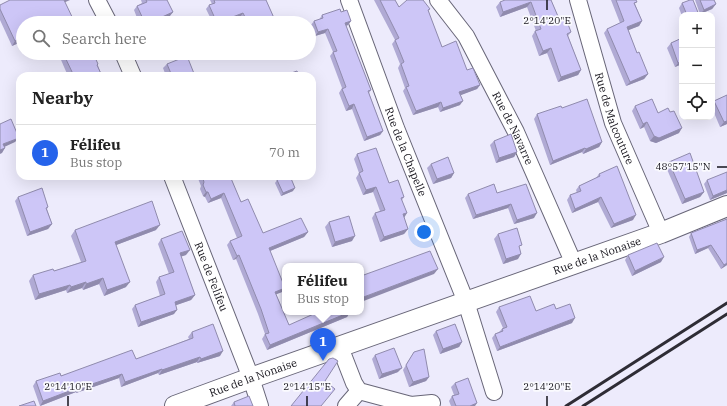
<!DOCTYPE html>
<meta charset="utf-8">
<style>
body{margin:0;font-family:"IBM Plex Serif",serif;background:#f6f6f6;color:#222}
.controls{position:absolute;right:12px;top:12px;display:grid;overflow:hidden;border-radius:8px;box-shadow:0 4px 16px #0002}
.controls button{width:36px;height:36px;display:grid;place-items:center;padding:0;border:0;border-bottom:1px solid #e0e0e0;background:#fff;color:#222;font:20px sans-serif}
.you{position:absolute;left:424px;top:232px;width:14px;height:14px;margin:-10px;border:3px solid #fff;border-radius:50%;background:#1a73e8;box-shadow:0 0 0 6px #1a73e833}
.badge{display:grid;place-items:center;width:26px;height:26px;border-radius:50%;background:#2563eb;color:#fff;font-size:13px;font-weight:700}
.pin{position:absolute;translate:-50% -33px;filter:drop-shadow(0 1px 2px #0008)}
.pin::after{content:'';position:absolute;top:21px;width:14px;height:12px;background:inherit;clip-path:polygon(0 0,100% 0,50% 100%)}
.popup{position:absolute;left:282px;top:263px;width:82px;height:52px;box-sizing:border-box;display:grid;place-content:center;border-radius:8px;background:#fff;filter:drop-shadow(0 1px 3px #0005);font-size:13px;white-space:nowrap;color:#767676}
.popup b{font-size:15px;color:#222}
.popup::after{content:'';position:absolute;left:50%;top:100%;margin-left:-8px;border:8px solid transparent;border-top-color:#fff}
.list{margin:0;padding:0;list-style:none}
h2{display:flex;justify-content:space-between;align-items:center;height:52px;margin:0;padding:0 16px;font-size:17px}
h2 small{font-size:13px;font-weight:400;color:#767676}
.list li{display:grid;grid-template-columns:26px 1fr auto;gap:12px;align-items:center;box-sizing:border-box;height:56px;padding:0 16px;border-top:1px solid #e0e0e0}
.list b{display:block;font-size:15px;white-space:nowrap}
.list p{margin:0;font-size:13px;white-space:nowrap;color:#767676}
.list em{font-size:13px;font-style:normal;color:#767676}
.icon{flex:none;width:22px;height:22px;fill:none;stroke:currentColor;stroke-width:2;stroke-linecap:round;stroke-linejoin:round}
.map{position:relative;flex:none;width:727px;height:406px;overflow:hidden}
.search{position:absolute;background:#fff;box-shadow:0 4px 16px #0002;left:16px;top:16px;width:300px;height:44px;display:flex;align-items:center;gap:10px;box-sizing:border-box;padding:0 14px;border-radius:22px;color:#767676;font-size:15px}
.panel{position:absolute;background:#fff;box-shadow:0 4px 16px #0002;left:16px;top:72px;width:300px;height:108px;border-radius:12px}
.map>svg:first-child{display:block}
</style>
<div class="map">
<svg width="727" height="406" viewBox="0 0 727 406">
<rect width="100%" height="100%" fill="#edebfc"/>
<g fill="none" stroke-linecap="round" stroke-linejoin="round">
<g stroke="#686678" stroke-width="18">
<g id="minor">
<polyline points="97,0 109,23"/>
<path id="s1" d="M349,0l47,128 70,174 28,90"/>
<path id="s2" d="M438,0l28,36 50,96 58,132"/>
<path id="s3" d="M578,0l35,123 48,110"/>
<polyline points="123,53 133,76"/>
<path id="s4" d="M172,176l79,202 9,28"/>
<polyline points="340,347 354,383 359,391 411,405 432,403"/>
<polyline points="346,406 359,391"/>
</g>
</g>
<g stroke="#686678" stroke-width="22">
<g id="major">
<path id="s5" d="M175,406l76,-28 410,-145 66,-27"/>
</g>
</g>
<use href="#minor" stroke="#fff" stroke-width="16"/>
<use href="#major" stroke="#fff" stroke-width="20"/>
<g stroke="#2e2c35" stroke-width="3">
<polyline points="566,406 727,303"/>
<polyline points="583,406 727,314"/>
</g>
</g>
<g fill="#b0aad4">
<polygon points="141,0 167,0 173,12 169,17 156,23 139,23 134,10 137,6 142,3"/>
<polygon points="210,0 266,0 274,18 271,22 269,23 243,23 240,17 225,23 213,23 206,9 209,5 212,4"/>
<polygon points="374,0 395,0 399,7 430,9 428,11 442,47 467,70 480,85 477,89 460,95 460,105 440,112 438,107 413,115 403,91 405,88 398,68 400,64 392,44 395,40"/>
<polygon points="551,0 560,21 571,32 568,36 581,70 578,75 558,82 547,53 539,56 532,36 535,31 536,31 527,7 500,17 496,7 500,2"/>
<polygon points="611,0 636,0 635,4 642,21 639,26 628,30 637,53 648,74 644,79 626,86 604,33 607,29 620,23"/>
<polygon points="695,0 714,0 716,4 712,9 700,14"/>
<polygon points="65,2 23,23 23,41 12,46 0,20 0,5"/>
<polygon points="682,3 699,15 682,15 682,16 679,8"/>
<polygon points="341,12 351,21 348,25 346,26 371,90 369,93 383,131 380,135 364,141 352,109 346,111 339,93 342,88 330,56 333,52 325,33 315,36 311,25 314,21 319,20 322,15"/>
<polygon points="682,38 682,64 675,67 667,48 671,43"/>
<polygon points="58,53 93,53 102,76 68,76"/>
<polygon points="174,53 182,53 175,56"/>
<polygon points="167,64 195,76 166,76 163,68"/>
<polygon points="727,95 727,124 720,127 712,108 712,104 714,101"/>
<polygon points="635,106 658,113 679,133 656,143 650,141 644,127 640,129 632,111"/>
<polygon points="562,108 602,142 599,147 583,154 582,152 550,165 534,119 537,114"/>
<polygon points="494,141 517,152 514,157 496,163 490,145"/>
<polygon points="357,154 389,183 404,197 402,200 404,218 408,229 404,234 380,242 372,218 375,213 380,211 373,192 363,195 356,178 359,173 354,159"/>
<polygon points="669,162 704,192 700,197 682,204 666,167"/>
<polygon points="431,164 454,173 451,178 433,184 427,168"/>
<polygon points="599,174 633,220 611,228 598,202 572,213 567,200 570,195 577,193 576,190 579,186 596,178"/>
<polygon points="197,176 224,176 263,233 308,232 304,237 270,251 282,292 276,294 289,325 350,312 347,317 267,350 262,339 265,334 258,314 236,259 233,260 227,245 230,241 237,238 221,198 208,203 205,197 203,196 200,189 201,186"/>
<polygon points="277,180 293,191 281,196 275,183"/>
<polygon points="707,180 727,193 710,200 704,184"/>
<polygon points="497,193 534,218 514,224 508,208 473,219 465,198 468,194"/>
<polygon points="18,197 48,207 47,209 52,224 48,229 27,236 15,201"/>
<polygon points="727,219 727,265 721,269 708,248 695,254 689,237 691,233"/>
<polygon points="329,222 352,241 332,247 325,227"/>
<polygon points="75,230 156,230 116,245 126,287 104,296 99,284 83,290 82,288 67,293 66,290 35,300 29,281 33,275 54,271 81,262 71,236"/>
<polygon points="498,234 519,248 518,259 503,264 494,239"/>
<polygon points="161,239 186,255 181,256 195,295 191,300 176,305 174,314 138,327 132,309 135,305 160,296 156,282 159,277 169,274 158,244"/>
<polygon points="628,255 661,262 632,276 625,260"/>
<polygon points="499,307 536,311 556,309 572,323 497,351 492,338 495,334 499,332 503,328 496,312"/>
<polygon points="436,331 462,342 459,347 440,354 433,335"/>
<polygon points="192,332 220,356 197,363 197,362 159,375 158,373 121,387 119,378 76,393 76,392 40,406 33,386 36,381 136,359 189,339 188,337"/>
<polygon points="414,352 429,377 426,381 409,387 403,370"/>
<polygon points="375,355 398,372 379,379 372,359"/>
<polygon points="455,383 475,406 451,406 449,401 452,396 454,395 451,387"/>
<polygon points="234,402 253,406 231,406"/>
</g>
<g fill="#908bad">
<polygon points="64,0 70,0 61,4"/>
<polygon points="531,2 527,7 500,17 503,12"/>
<polygon points="716,4 712,9 700,14 704,10"/>
<polygon points="173,12 169,17 156,23 149,23"/>
<polygon points="243,13 240,17 225,23 218,23"/>
<polygon points="274,18 271,22 269,23 262,23"/>
<polygon points="351,21 348,25 342,27 345,23"/>
<polygon points="642,21 639,26 624,32 627,27"/>
<polygon points="328,29 325,33 315,36 318,32"/>
<polygon points="23,37 23,41 12,46 15,41"/>
<polygon points="551,48 547,53 539,56 543,51"/>
<polygon points="177,53 182,53 175,56"/>
<polygon points="682,61 682,64 675,67 678,63"/>
<polygon points="581,70 578,75 558,82 561,77"/>
<polygon points="648,74 644,79 626,86 630,82"/>
<polygon points="480,85 477,89 456,97 459,92"/>
<polygon points="463,101 460,105 440,112 443,108"/>
<polygon points="441,102 438,107 413,115 416,111"/>
<polygon points="354,104 352,109 346,111 349,106"/>
<polygon points="727,121 727,124 720,127 724,122"/>
<polygon points="647,122 644,127 640,129 643,124"/>
<polygon points="682,128 679,133 656,143 650,141 654,136"/>
<polygon points="383,131 380,135 364,141 367,137"/>
<polygon points="19,138 15,142 0,149 3,144"/>
<polygon points="602,142 599,147 583,154 586,149"/>
<polygon points="5,148 2,153 0,154 0,150"/>
<polygon points="585,148 582,152 550,165 553,161"/>
<polygon points="517,152 514,157 496,163 499,158"/>
<polygon points="454,173 451,178 433,184 437,179"/>
<polygon points="376,187 373,192 363,195 366,190"/>
<polygon points="295,188 293,191 281,196 283,193"/>
<polygon points="727,190 727,193 710,200 713,196"/>
<polygon points="206,192 208,192 205,197 203,196"/>
<polygon points="704,192 700,197 682,204 685,199"/>
<polygon points="224,193 221,198 208,203 211,199"/>
<polygon points="601,197 598,202 572,213 575,209"/>
<polygon points="511,204 508,208 473,219 476,215"/>
<polygon points="407,213 404,218 403,214"/>
<polygon points="537,213 534,218 514,224 517,220"/>
<polygon points="636,215 633,220 611,228 614,224"/>
<polygon points="52,224 48,229 27,236 30,232"/>
<polygon points="160,225 156,230 111,247 115,242"/>
<polygon points="408,229 404,234 380,242 384,237"/>
<polygon points="308,232 304,237 265,253 269,248"/>
<polygon points="355,236 352,241 332,247 335,242"/>
<polygon points="711,245 708,248 695,254 697,250"/>
<polygon points="190,250 186,255 177,258 180,253"/>
<polygon points="521,254 518,259 503,264 506,259"/>
<polygon points="239,255 236,259 233,260 237,256"/>
<polygon points="664,257 661,262 632,276 635,271"/>
<polygon points="727,263 727,265 721,269 724,265"/>
<polygon points="438,269 434,274 361,302 361,298"/>
<polygon points="103,278 99,284 83,290 86,284"/>
<polygon points="86,282 82,288 67,293 71,287"/>
<polygon points="130,282 126,287 104,296 107,290"/>
<polygon points="70,285 66,290 35,300 39,294"/>
<polygon points="285,288 282,292 272,296 275,292"/>
<polygon points="195,295 191,300 171,307 175,302"/>
<polygon points="177,310 174,314 138,327 141,322"/>
<polygon points="350,312 347,317 267,350 270,345"/>
<polygon points="575,318 572,323 497,351 500,347"/>
<polygon points="462,342 459,347 440,354 443,349"/>
<polygon points="223,351 220,356 197,363 201,359"/>
<polygon points="200,357 197,362 159,375 162,370"/>
<polygon points="402,368 398,372 379,379 382,374"/>
<polygon points="162,369 158,373 121,387 125,382"/>
<polygon points="122,374 119,378 76,393 80,388"/>
<polygon points="429,377 426,381 409,387 413,382"/>
<polygon points="80,387 76,392 40,406 43,401"/>
<polygon points="477,403 475,406 470,406"/>
</g>
<g fill="#cdc6f7" stroke="#908bad">
<polygon points="10,0 64,0 75,23 23,23 23,37 15,41 0,9 0,5"/>
<polygon points="146,0 167,0 173,12 149,23 145,23 137,6 147,2"/>
<polygon points="214,0 266,0 274,18 262,23 248,23 243,13 217,23 209,5 215,3"/>
<polygon points="380,0 395,0 399,7 407,0 423,0 430,9 428,10 442,47 456,41 467,70 473,68 480,85 459,92 463,101 443,108 441,102 416,111 406,87 409,86 401,64 404,62 395,40 399,38"/>
<polygon points="505,0 551,0 560,21 566,19 571,32 567,34 581,70 561,77 551,48 543,51 535,31 541,29 531,2 503,12 500,2"/>
<polygon points="616,0 636,0 637,2 634,3 642,21 627,27 637,53 639,52 648,74 630,82 607,29 624,21"/>
<polygon points="690,0 693,0 699,15 687,15 682,3"/>
<polygon points="700,0 714,0 716,4 704,10"/>
<polygon points="340,9 341,12 347,10 351,21 345,23 371,90 368,91 383,131 367,137 354,104 349,106 342,89 346,87 333,52 337,51 328,29 318,32 314,21 323,18 322,15"/>
<polygon points="682,38 682,61 678,63 671,43"/>
<polygon points="63,53 93,53 98,64 97,65 102,76 81,76 80,73 74,76"/>
<polygon points="187,56 195,76 174,76 173,75 172,76 167,64"/>
<polygon points="297,71 299,76 283,76"/>
<polygon points="727,95 727,121 724,122 714,101"/>
<polygon points="587,99 602,142 586,149 585,148 553,161 537,114 561,106 562,108"/>
<polygon points="652,99 658,113 668,108 670,112 674,111 682,128 659,138 654,136 647,122 643,124 635,106"/>
<polygon points="11,119 19,138 3,144 5,148 0,150 0,124"/>
<polygon points="511,134 517,152 499,158 494,141"/>
<polygon points="376,148 389,183 398,180 404,197 401,198 407,213 403,214 408,229 384,237 375,213 385,210 376,187 366,190 359,173 363,171 357,154"/>
<polygon points="690,153 704,192 685,199 669,162"/>
<polygon points="448,157 454,173 437,179 431,164"/>
<polygon points="617,166 636,215 614,224 601,197 575,209 570,195 581,191 579,186 600,176 599,174"/>
<polygon points="727,172 727,190 713,196 707,180"/>
<polygon points="202,176 230,176 241,202 248,199 263,233 301,218 308,232 269,248 285,288 275,292 289,325 318,312 350,312 270,345 265,334 269,333 261,309 239,255 237,256 230,241 242,236 224,193 211,199 208,192 206,192 203,185 204,182"/>
<polygon points="287,176 290,176 295,188 283,193 277,180"/>
<polygon points="494,184 497,193 526,184 537,213 517,220 511,204 476,215 468,194"/>
<polygon points="42,188 48,207 46,208 52,224 30,232 18,197"/>
<polygon points="152,201 160,225 115,242 130,282 107,290 103,278 86,284 86,282 71,287 70,285 39,294 33,275 53,269 54,271 86,261 75,230"/>
<polygon points="349,216 355,236 335,242 329,222"/>
<polygon points="727,219 727,263 724,265 711,245 697,250 691,233"/>
<polygon points="517,228 522,245 519,246 521,254 506,259 498,234"/>
<polygon points="182,231 190,250 180,253 195,295 175,302 177,310 141,322 135,305 165,294 159,277 174,272 161,239"/>
<polygon points="657,243 664,257 635,271 628,255"/>
<polygon points="430,251 438,269 361,298 361,276"/>
<polygon points="530,296 536,311 554,304 556,309 570,304 575,318 500,347 495,334 503,331 502,329 507,327 499,307"/>
<polygon points="213,324 223,351 201,359 200,357 162,370 162,369 125,382 122,374 80,388 80,387 43,401 36,381 60,373 61,376 132,350 136,359 193,338 192,332"/>
<polygon points="455,324 462,342 443,349 436,331"/>
<polygon points="394,348 402,368 382,374 375,355"/>
<polygon points="424,349 429,377 413,382 406,365 414,352"/>
<polygon points="333,358 338,361 325,381 335,389 321,406 291,406 329,359"/>
<polygon points="468,378 477,403 470,406 456,406 452,396 459,394 455,383"/>
<polygon points="249,396 253,406 235,406 234,402"/>
<polygon points="34,401 36,406 19,406"/>
</g>
<path fill="none" stroke="#15131b" stroke-width="1.5" d="M547,0v10M717,167h10M68,396v10M307,396v10M547,396v10"/>
<g text-anchor="middle" dominant-baseline="central" stroke-width="3.5" stroke-linejoin="round" paint-order="stroke">
<g font-size="11" fill="#15131b" stroke="#fafafe">
<text stroke="none"><textPath href="#s3" startOffset="124">Rue de Malcouture</textPath></text>
<text stroke="none"><textPath href="#s2" startOffset="149">Rue de Navarre</textPath></text>
<text stroke="none"><textPath href="#s1" startOffset="162">Rue de la Chapelle</textPath></text>
<text stroke="none"><textPath href="#s5" startOffset="448">Rue de la Nonaise</textPath></text>
<text stroke="none"><textPath href="#s4" startOffset="108">Rue de Felifeu</textPath></text>
<text stroke="none"><textPath href="#s5" startOffset="83">Rue de la Nonaise</textPath></text>
</g>
</g>
<g font-size="10" text-anchor="middle" fill="#15131b" stroke="#fafafe" stroke-width="3.5" stroke-linejoin="round" paint-order="stroke">
<text x="547" y="24">2°14'20"E</text>
<text x="683" y="170">48°57'15"N</text>
<text x="68" y="390">2°14'10"E</text>
<text x="307" y="390">2°14'15"E</text>
<text x="547" y="390">2°14'20"E</text>
</g>
</svg>
<div class="controls">
<button>+</button>
<button>−</button>
<button><svg class="icon" aria-label="locate" viewBox="0 0 24 24"><circle cx="12" cy="12" r="6"/><path d="M12 2v4M12 18v4M2 12h4M18 12h4"/></svg></button>
</div>
<div class="you"></div>
<div class="pin badge" style="left:323px;top:361px">1</div>
<div class="popup"><b>Félifeu</b>Bus stop</div>
<div class="search"><svg class="icon" aria-label="search" viewBox="0 0 24 24"><circle cx="10" cy="10" r="6"/><path d="M15 15l6 6"/></svg>Search here</div>
<section class="panel">
<h2>Nearby<small></small></h2>
<ul class="list">
<li><span class="badge">1</span><div><b>Félifeu</b><p>Bus stop</p></div><em>70 m</em></li>
</ul>
</section>
</div>
